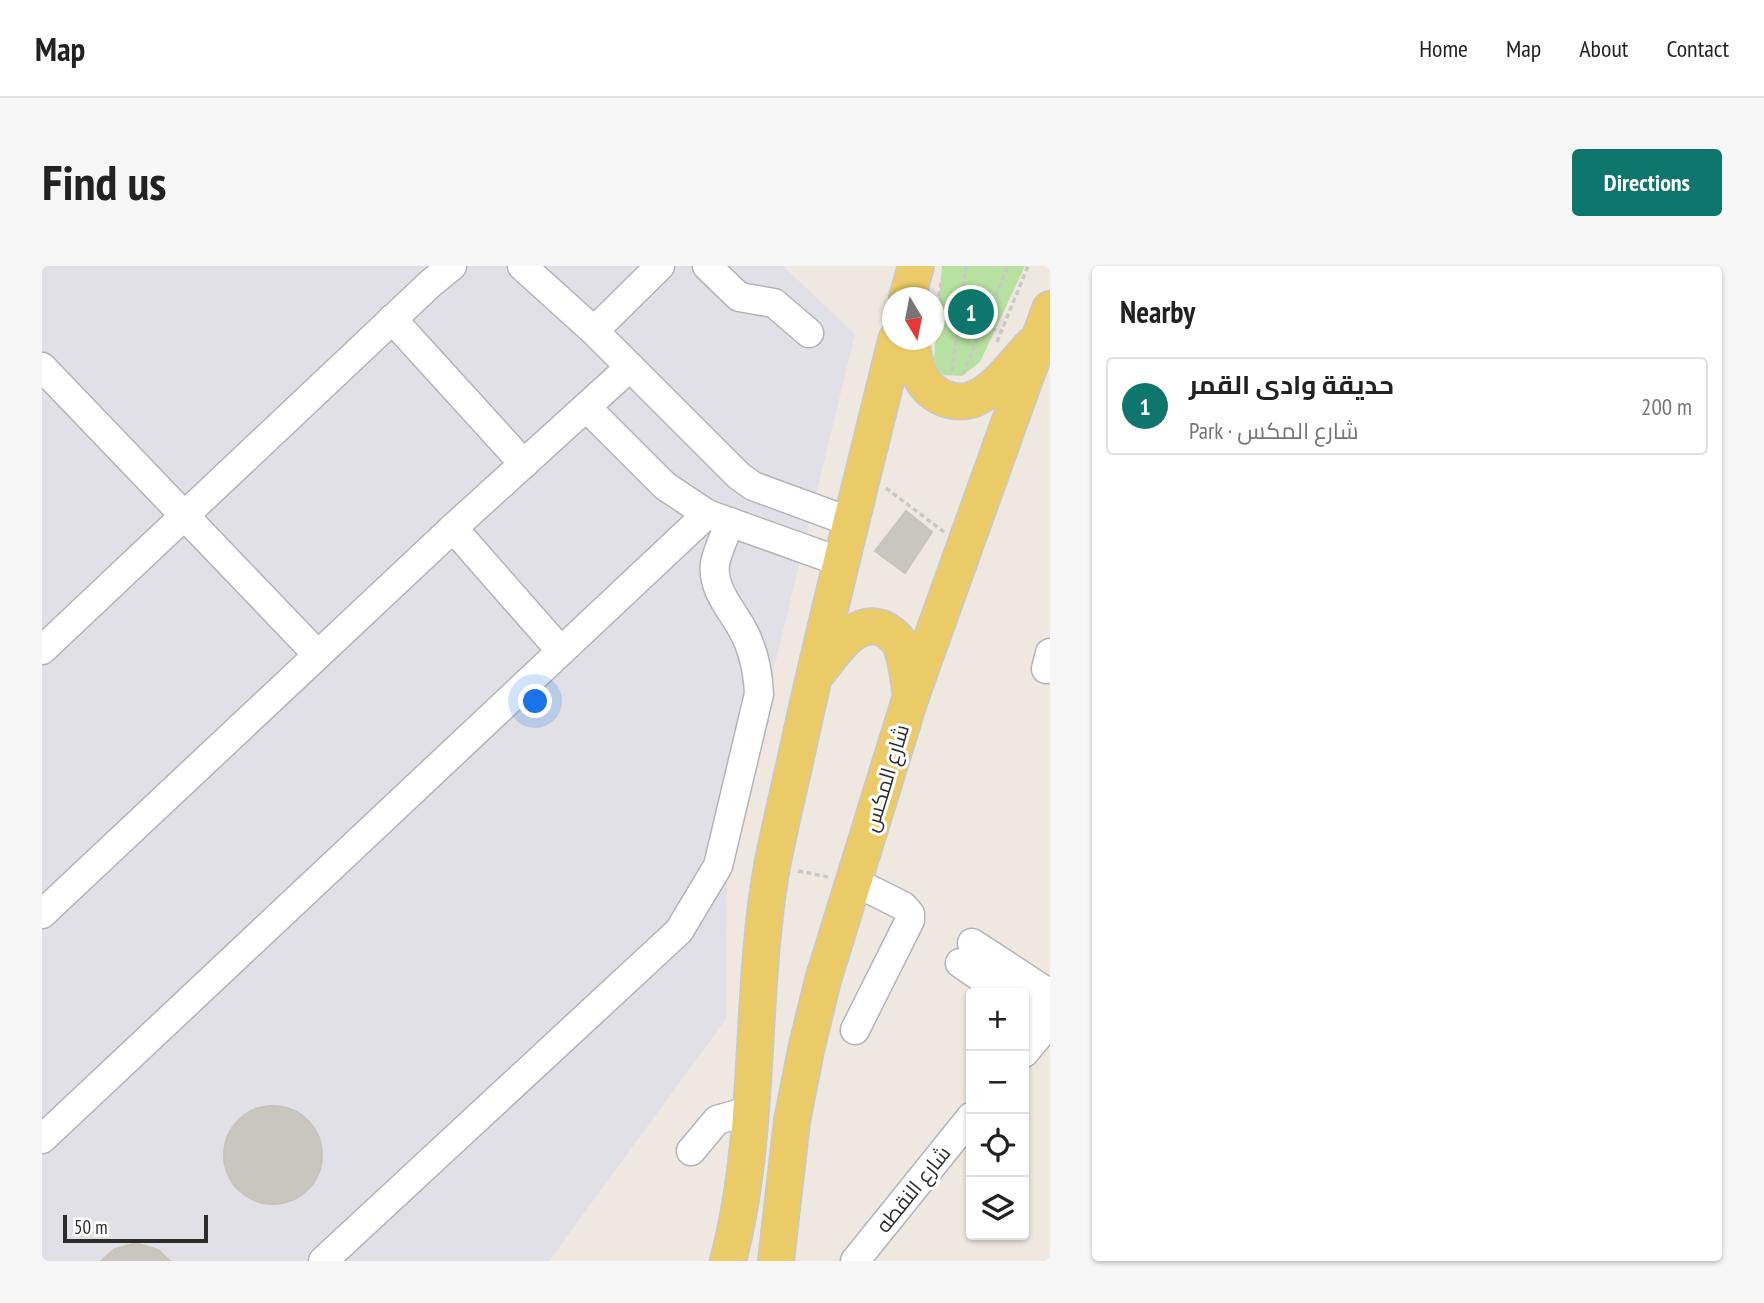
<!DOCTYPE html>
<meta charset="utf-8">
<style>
body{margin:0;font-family:"PT Sans Narrow",Cairo,sans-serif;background:#f6f6f6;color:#222}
.controls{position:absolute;right:21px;bottom:21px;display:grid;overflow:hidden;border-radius:7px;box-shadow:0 2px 5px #0004}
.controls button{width:63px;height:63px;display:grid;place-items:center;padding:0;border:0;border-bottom:2px solid #e0e0e0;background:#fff;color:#222;font:35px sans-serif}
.compass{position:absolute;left:840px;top:21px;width:63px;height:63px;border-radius:50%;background:#fff;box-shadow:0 2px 5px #0004;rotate:170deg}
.scale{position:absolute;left:21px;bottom:18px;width:145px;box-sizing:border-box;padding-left:7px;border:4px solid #2d2d2d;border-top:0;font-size:19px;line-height:24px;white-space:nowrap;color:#2d2d2d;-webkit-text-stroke:5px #fff;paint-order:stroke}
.you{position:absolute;left:494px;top:436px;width:24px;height:24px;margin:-18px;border:5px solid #fff;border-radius:50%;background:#1a73e8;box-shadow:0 0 0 10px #1a73e833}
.badge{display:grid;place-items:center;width:46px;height:46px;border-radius:50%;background:#0f766e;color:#fff;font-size:23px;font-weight:700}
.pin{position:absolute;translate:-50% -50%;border:4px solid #fff;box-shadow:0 2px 7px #0006}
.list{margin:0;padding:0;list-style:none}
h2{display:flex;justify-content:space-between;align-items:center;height:91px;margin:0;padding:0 28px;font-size:30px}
h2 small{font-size:23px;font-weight:400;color:#767676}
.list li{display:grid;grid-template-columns:46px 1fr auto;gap:21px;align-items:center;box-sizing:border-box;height:98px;margin:0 14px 14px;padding:0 14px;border:2px solid #e0e0e0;border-radius:7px}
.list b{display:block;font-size:26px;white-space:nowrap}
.list p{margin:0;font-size:23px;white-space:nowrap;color:#767676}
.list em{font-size:23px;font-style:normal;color:#767676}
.icon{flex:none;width:38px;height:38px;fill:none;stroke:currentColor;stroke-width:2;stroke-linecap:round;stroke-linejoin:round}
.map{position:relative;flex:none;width:1008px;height:995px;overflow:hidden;border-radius:7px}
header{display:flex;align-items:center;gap:42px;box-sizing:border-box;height:98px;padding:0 35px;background:#fff;border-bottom:2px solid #e0e0e0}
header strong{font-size:33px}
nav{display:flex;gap:38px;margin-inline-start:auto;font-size:24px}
.intro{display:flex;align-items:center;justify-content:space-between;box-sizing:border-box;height:168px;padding:0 42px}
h1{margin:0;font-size:49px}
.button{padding:18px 32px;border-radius:7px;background:#0f766e;color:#fff;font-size:24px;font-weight:700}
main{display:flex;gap:42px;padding:0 42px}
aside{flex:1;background:#fff;border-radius:7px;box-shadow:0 2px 5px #0004}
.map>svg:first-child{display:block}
</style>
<header>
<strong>Map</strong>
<nav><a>Home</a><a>Map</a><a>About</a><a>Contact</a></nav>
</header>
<div class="intro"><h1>Find us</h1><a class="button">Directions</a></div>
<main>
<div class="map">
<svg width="1008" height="995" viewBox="0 0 1008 995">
<rect width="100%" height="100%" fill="#eee8e0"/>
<polygon fill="#e2e0e7" points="0,0 741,0 813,68 685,596 684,753 507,995 0,995"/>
<polygon fill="#b7e1a0" points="900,0 983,0 938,96 920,110 901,109 895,103 892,92"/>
<g fill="#c9c5bf" stroke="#c9c4ba" stroke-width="2">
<polygon points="864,245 890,266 863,307 833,285"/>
<circle cx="231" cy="889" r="49"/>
<polygon points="94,977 116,984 128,995 59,995 73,983"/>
</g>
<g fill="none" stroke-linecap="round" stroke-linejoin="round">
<g stroke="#b1b3bc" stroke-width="31">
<g id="minor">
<polyline points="480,0 552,65 697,210 711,220 809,256"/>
<polyline points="665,0 697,31 732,37 767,67"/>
<polyline points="350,53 482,198"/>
<polyline points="552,65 618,0"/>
<polyline points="0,101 275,388"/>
<polyline points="545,142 623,220 665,248 799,296"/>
<polyline points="411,262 519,385"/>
<polyline points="0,384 389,17 410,0"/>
<polyline points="1004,403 1008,387"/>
<polyline points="811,615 861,640 868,648 868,654 813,764"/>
<polyline points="0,648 411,262 588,101"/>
<polyline points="930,677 1008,728"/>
<polyline points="918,697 961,727"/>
<polyline points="982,742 1006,758"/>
<polyline points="982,787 1008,756"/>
<polyline points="0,873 665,248"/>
<polyline points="649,885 675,854 709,844"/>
<path d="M281,995l356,-330 39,-65 41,-172c-1,-24 -7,-49 -19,-69 -11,-18 -28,-38 -25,-61 2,-13 10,-28 15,-42"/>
<polyline points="813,995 929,851"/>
</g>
</g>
<g stroke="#c8c8c8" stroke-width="38">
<g id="major">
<polyline points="865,32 874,0"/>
<path d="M869,74c4,27 9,51 38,60 8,2 19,2 27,-2 22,-10 39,-35 56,-53"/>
<path d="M776,406c15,-18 35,-54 64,-44 6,3 13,8 17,14 8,15 9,38 12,54"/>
<path d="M686,995c34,-129 21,-264 44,-395 7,-35 15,-69 23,-104 30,-141 67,-282 101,-422"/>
<polyline points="734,995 750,855 764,784 781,714 869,430 1008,43"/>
</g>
</g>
<g stroke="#c8c8c8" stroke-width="3.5" stroke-dasharray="5 3.5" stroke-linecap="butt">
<polyline points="895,44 917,51 931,51 941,60 927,60 917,51"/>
<polyline points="941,60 959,65"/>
<polyline points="893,64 899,16"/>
<polyline points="955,76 986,0"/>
<polyline points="910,105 924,0"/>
<polyline points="921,108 966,0"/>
<polyline points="844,222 902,266"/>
<polyline points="756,605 787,611"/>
</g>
<use href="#minor" stroke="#fff" stroke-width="28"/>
<use href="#major" stroke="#ebcb68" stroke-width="35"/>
</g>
<g text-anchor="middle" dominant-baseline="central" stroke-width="6" stroke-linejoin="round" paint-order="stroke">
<g font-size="21" fill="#2d2d2d" stroke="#fff">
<text transform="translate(844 512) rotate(-73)">شارع المكس</text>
<text transform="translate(871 923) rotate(-51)">شارع النقطه</text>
</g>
</g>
</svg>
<div class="controls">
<button>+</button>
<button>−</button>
<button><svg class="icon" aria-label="locate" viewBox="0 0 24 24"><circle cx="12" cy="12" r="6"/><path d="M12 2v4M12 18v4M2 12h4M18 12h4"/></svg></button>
<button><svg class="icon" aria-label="layers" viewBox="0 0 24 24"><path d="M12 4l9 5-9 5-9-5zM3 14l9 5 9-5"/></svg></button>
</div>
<svg class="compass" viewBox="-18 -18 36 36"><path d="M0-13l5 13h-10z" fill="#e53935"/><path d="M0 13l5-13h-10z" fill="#767676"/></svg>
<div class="scale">50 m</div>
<div class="you"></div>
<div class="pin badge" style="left:929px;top:46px">1</div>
</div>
<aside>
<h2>Nearby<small></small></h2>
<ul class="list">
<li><span class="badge">1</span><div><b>حديقة وادى القمر</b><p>Park · شارع المكس</p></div><em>200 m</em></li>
</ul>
</aside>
</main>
